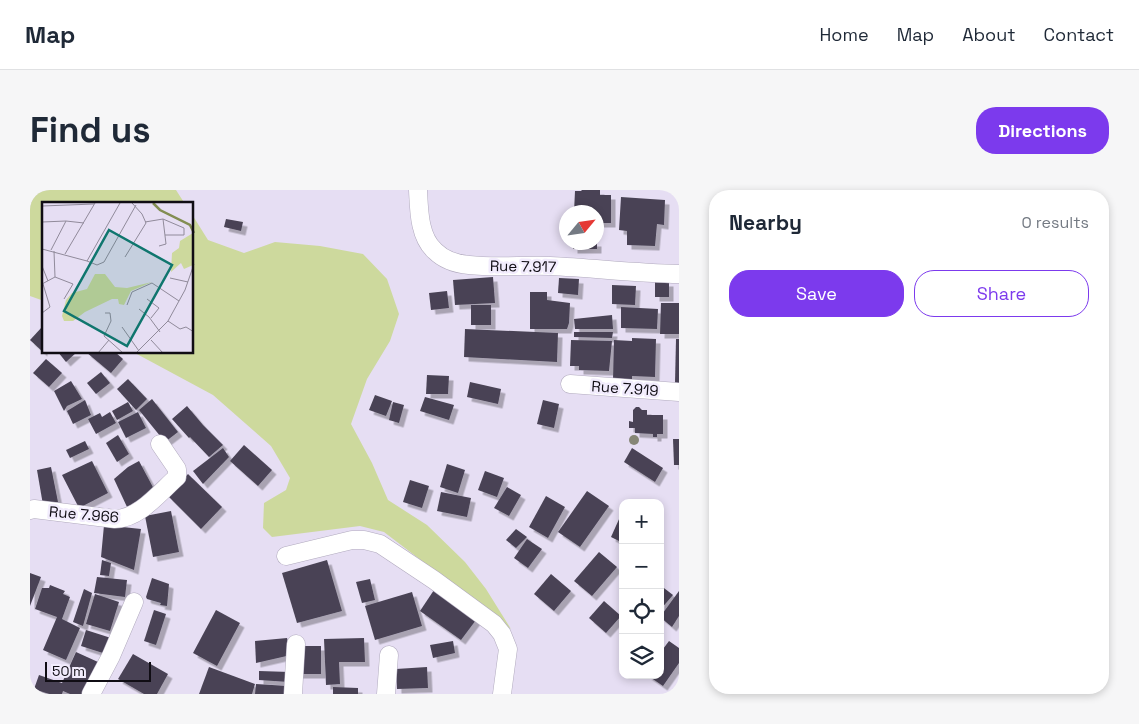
<!DOCTYPE html>
<meta charset="utf-8">
<style>
body{margin:0;font-family:"Space Grotesk",sans-serif;background:#f6f6f7;color:#1f2937}
.controls{position:absolute;right:15px;bottom:15px;display:grid;overflow:hidden;border-radius:10px;box-shadow:0 2px 8px #0003}
.controls button{width:45px;height:45px;display:grid;place-items:center;padding:0;border:0;border-bottom:1px solid #e0e1e3;background:#fff;color:#1f2937;font:25px sans-serif}
.compass{position:absolute;left:529px;top:15px;width:45px;height:45px;border-radius:50%;background:#fff;box-shadow:0 2px 8px #0003;rotate:61deg}
.scale{position:absolute;left:15px;bottom:12px;width:106px;box-sizing:border-box;padding-left:5px;border:2px solid #100d14;border-top:0;font-size:14px;line-height:18px;white-space:nowrap;color:#100d14;-webkit-text-stroke:4px #f2ecfd;paint-order:stroke}
.list{margin:0;padding:0;list-style:none}
h2{display:flex;justify-content:space-between;align-items:center;height:65px;margin:0;padding:0 20px;font-size:21px}
h2 small{font-size:16px;font-weight:400;color:#747a83}
.actions{display:flex;gap:10px;padding:15px 20px}
.actions a{flex:1;padding:11px 0;border:1px solid #7c3aed;border-radius:20px;text-align:center;font-size:18px;color:#7c3aed}
.actions .main{background:#7c3aed;color:#fff}
.icon{flex:none;width:28px;height:28px;fill:none;stroke:currentColor;stroke-width:2;stroke-linecap:round;stroke-linejoin:round}
.map{position:relative;flex:none;width:649px;height:504px;overflow:hidden;border-radius:20px}
header{display:flex;align-items:center;gap:30px;box-sizing:border-box;height:70px;padding:0 25px;background:#fff;border-bottom:1px solid #e0e1e3}
header strong{font-size:24px}
nav{display:flex;gap:28px;margin-inline-start:auto;font-size:18px}
.intro{display:flex;align-items:center;justify-content:space-between;box-sizing:border-box;height:120px;padding:0 30px}
h1{margin:0;font-size:35px}
.button{padding:12px 22px;border-radius:20px;background:#7c3aed;color:#fff;font-size:18px;font-weight:700}
main{display:flex;gap:30px;padding:0 30px}
aside{flex:1;background:#fff;border-radius:20px;box-shadow:0 2px 8px #0003}
.map>svg:first-child{display:block}
</style>
<header>
<strong>Map</strong>
<nav><a>Home</a><a>Map</a><a>About</a><a>Contact</a></nav>
</header>
<div class="intro"><h1>Find us</h1><a class="button">Directions</a></div>
<main>
<div class="map">
<svg width="649" height="504" viewBox="0 0 649 504">
<defs>
<filter id="shadow"><feDropShadow dx="4.5" dy="4.5" stdDeviation="0" flood-color="#0004"/></filter>
</defs>
<rect width="100%" height="100%" fill="#e6def3"/>
<g fill="#cdd99d">
<polygon points="0,0 146,0 155,14 14,14 14,111 0,106"/>
<polygon points="163,26 178,50 214,63 245,52 290,56 333,64 357,89 369,124 360,151 337,189 321,234 342,273 358,310 397,335 435,372 456,399 481,439 354,342 330,336 242,347 233,338 234,313 256,300 260,288 241,256 183,205 105,163 162,162"/>
</g>
<g fill="#494354" filter="url(#shadow)">
<polygon points="552,0 570,0 570,5 581,5 581,33 566,33 566,22 544,22 545,1 551,1"/>
<polygon points="591,7 635,10 634,35 627,34 625,56 597,55 597,41 589,40"/>
<polygon points="196,29 213,32 211,41 194,37"/>
<rect x="543" y="52" width="24" height="7"/>
<polygon points="463,87 465,113 425,115 423,90"/>
<polygon points="529,88 549,89 548,105 528,103"/>
<rect x="625" y="92" width="14" height="15"/>
<polygon points="582,95 606,96 605,115 582,114"/>
<polygon points="417,101 419,118 401,120 399,103"/>
<polygon points="500,102 517,102 517,110 540,113 539,133 537,139 500,139"/>
<polygon points="631,113 649,113 649,144 630,144"/>
<rect x="441" y="115" width="20" height="20"/>
<polygon points="591,117 628,119 627,139 591,138"/>
<polygon points="582,125 583,139 545,139 544,129"/>
<polygon points="12,137 14,139 13,162 0,150"/>
<polygon points="435,139 528,143 527,172 434,167"/>
<polygon points="544,142 583,142 582,148 544,147"/>
<polygon points="602,148 626,149 625,187 602,186 602,189 583,189 584,150 602,151"/>
<polygon points="646,149 649,149 649,193 645,193"/>
<polygon points="541,150 582,151 579,181 549,180 549,176 540,176"/>
<polygon points="28,162 47,162 36,172"/>
<polygon points="56,162 85,162 93,169 81,183"/>
<polygon points="16,169 32,183 19,197 3,183"/>
<polygon points="71,182 80,193 66,204 57,193"/>
<polygon points="397,185 419,186 418,204 396,204"/>
<polygon points="98,189 117,209 106,220 87,199"/>
<polygon points="41,191 52,209 37,216 34,221 24,201"/>
<polygon points="440,192 471,199 468,214 437,207"/>
<polygon points="345,205 362,211 356,226 339,220"/>
<polygon points="395,207 424,215 419,230 390,221"/>
<polygon points="122,209 148,242 135,252 109,220"/>
<polygon points="55,210 61,225 43,234 37,221"/>
<polygon points="513,210 529,214 524,238 507,234"/>
<polygon points="98,212 103,221 87,230 82,221"/>
<polygon points="363,212 374,215 369,233 359,230"/>
<polygon points="157,216 173,235 193,255 179,267 160,247 159,248 142,229"/>
<polygon points="606,217 609,217 612,220 617,220 617,225 633,225 633,244 627,244 627,247 623,247 623,244 605,243 605,238 599,238 599,231 603,232 603,220"/>
<polygon points="80,222 86,233 66,244 58,229 70,223 72,227"/>
<polygon points="108,222 116,238 96,248 88,232"/>
<polygon points="88,245 99,264 87,272 76,253"/>
<polygon points="643,249 649,249 649,275 644,275"/>
<polygon points="55,251 59,259 40,268 36,260"/>
<polygon points="214,255 242,280 228,296 200,271"/>
<polygon points="193,258 199,267 173,294 163,281"/>
<polygon points="602,258 633,278 625,292 594,272"/>
<polygon points="62,271 78,303 49,318 32,285"/>
<polygon points="109,271 125,301 97,317 84,289 98,277"/>
<polygon points="417,274 435,280 428,303 410,297"/>
<polygon points="21,277 28,312 13,315 7,280"/>
<polygon points="455,281 474,288 467,307 448,300"/>
<polygon points="158,284 192,317 171,339 138,306"/>
<polygon points="380,290 399,296 392,318 373,312"/>
<polygon points="477,297 491,305 479,326 464,318"/>
<polygon points="557,301 579,316 550,357 528,342"/>
<polygon points="411,302 441,308 437,327 407,321"/>
<polygon points="516,306 535,317 518,348 499,337"/>
<polygon points="141,321 149,362 123,367 115,326"/>
<polygon points="590,327 593,329 593,353 581,347"/>
<polygon points="74,335 111,339 104,380 71,367"/>
<polygon points="486,339 497,347 486,358 476,350"/>
<polygon points="497,349 512,359 498,378 484,368"/>
<polygon points="569,362 587,377 562,406 544,391"/>
<polygon points="72,370 81,373 79,386 70,385"/>
<polygon points="297,370 312,421 267,433 252,383"/>
<polygon points="0,383 11,387 0,416"/>
<polygon points="521,384 541,401 524,421 504,404"/>
<polygon points="67,387 97,390 95,407 64,403"/>
<polygon points="122,388 139,394 137,416 130,415 131,413 117,409 116,407"/>
<polygon points="340,389 345,410 332,413 326,392"/>
<polygon points="20,395 35,401 33,404 40,407 32,429 50,438 36,470 13,460 27,427 5,419 12,398 19,398"/>
<polygon points="630,395 643,405 630,420"/>
<polygon points="54,399 62,403 53,436 43,432"/>
<polygon points="404,400 446,430 431,450 390,421"/>
<polygon points="649,401 649,426 642,437 630,427"/>
<polygon points="382,402 392,436 345,450 335,416"/>
<polygon points="65,404 89,412 80,441 56,434"/>
<polygon points="574,411 591,426 576,443 559,428"/>
<polygon points="124,420 136,424 126,455 114,451"/>
<polygon points="186,420 210,433 187,476 163,463"/>
<polygon points="56,440 81,448 76,464 51,456"/>
<polygon points="257,448 261,465 226,473 225,451"/>
<polygon points="334,448 335,472 309,472 310,494 296,495 294,449"/>
<polygon points="423,451 425,463 403,468 400,455"/>
<polygon points="639,451 649,458 649,473 633,496 617,485 630,485 630,463"/>
<rect x="268" y="456" width="23" height="28"/>
<polygon points="46,462 68,472 54,504 40,504 33,501 32,504 19,504 4,499 9,485 32,493"/>
<polygon points="103,464 138,484 127,504 114,504 88,489"/>
<polygon points="179,477 225,494 222,504 169,504"/>
<polygon points="397,477 398,498 367,499 366,479"/>
<polygon points="229,481 260,482 259,492 229,490"/>
<polygon points="226,494 258,496 257,504 225,504"/>
<polygon points="303,497 328,498 328,504 303,504"/>
</g>
<g fill="none" stroke-linecap="round" stroke-linejoin="round">
<g stroke="#b1aabe" stroke-width="19">
<g id="street">
<path d="M388,0c1,20 1,47 17,61 9,9 22,13 34,14 27,3 54,0 81,1 43,2 86,7 129,8"/>
<polyline points="540,194 649,202"/>
<path d="M0,320l4,-1 81,10c24,0 45,-27 62,-42v-8l-17,-25"/>
<polyline points="256,366 322,350 334,350 350,354 404,390 464,434 472,444 478,459 472,504"/>
<polyline points="61,504 81,466 104,412"/>
<polyline points="263,504 266,454"/>
<polyline points="356,504 359,465"/>
</g>
</g>
<use href="#street" stroke="#fff" stroke-width="18"/>
</g>
<circle fill="#868676" cx="604" cy="250" r="5"/>
<g text-anchor="middle" dominant-baseline="central" stroke-width="5" stroke-linejoin="round" paint-order="stroke">
<g font-size="15" fill="#100d14" stroke="#f2ecfd">
<text transform="translate(493 76) rotate(1)">Rue 7.917</text>
<text transform="translate(595 198) rotate(4)">Rue 7.919</text>
<text transform="translate(54 324) rotate(5)">Rue 7.966</text>
</g>
</g>
<g transform="translate(12 12)">
<rect width="151" height="151" fill="#e6def3"/>
<path d="M151,31v32l-9,4 -3,-6 -10,9 1,-19 7,-5 1,-7zM53,72h10l10,13 12,1 25,-6 -21,9 -7,14 -5,-1 -1,-5h-6l-27,13 -12,9h-9l-2,-5 4,-16 6,-7 15,-4z" fill="#cdd99d"/>
<path fill="none" stroke="#838e53" stroke-width="2.5" d="M111,1l7,7 30,15 4,8"/>
<path fill="none" stroke="#908a9a" stroke-width="1" d="M0,4l52,-2M0,20l24,-1M103,20l18,-3 21,9v7h-19M117,44l7,-2 -3,-25M0,47l45,12 33,-58M9,48l15,-29 18,2M23,52l30,-51M83,55l21,-34 -4,-9 -10,-11M45,59l10,4 7,-3 32,-57M0,64l6,15M13,75l18,7 -9,15M128,76l18,4M0,82l13,-7 -1,-26M105,97l12,9 -8,10M85,103l5,-13 20,-9 27,18M97,107l10,8 11,15M0,111l8,-6 -7,-23M63,111h5l1,8 -7,15 19,17M126,119l12,8 6,-2 8,5M80,125l17,24M109,138l12,13M56,151l11,-13M94,151l32,-32 17,-31 9,-26"/>
<path fill="#0f766e" fill-opacity="0.15" stroke="#0f766e" stroke-width="2.5" d="M67,28l63,35 -45,81 -63,-35z"/>
<rect width="151" height="151" fill="none" stroke="#100d14" stroke-width="2.5"/>
</g>
</svg>
<div class="controls">
<button>+</button>
<button>−</button>
<button><svg class="icon" aria-label="locate" viewBox="0 0 24 24"><circle cx="12" cy="12" r="6"/><path d="M12 2v4M12 18v4M2 12h4M18 12h4"/></svg></button>
<button><svg class="icon" aria-label="layers" viewBox="0 0 24 24"><path d="M12 4l9 5-9 5-9-5zM3 14l9 5 9-5"/></svg></button>
</div>
<svg class="compass" viewBox="-18 -18 36 36"><path d="M0-13l5 13h-10z" fill="#e53935"/><path d="M0 13l5-13h-10z" fill="#747a83"/></svg>
<div class="scale">50 m</div>
</div>
<aside>
<h2>Nearby<small>0 results</small></h2>
<ul class="list">
</ul>
<div class="actions"><a class="main">Save</a><a>Share</a></div>
</aside>
</main>
